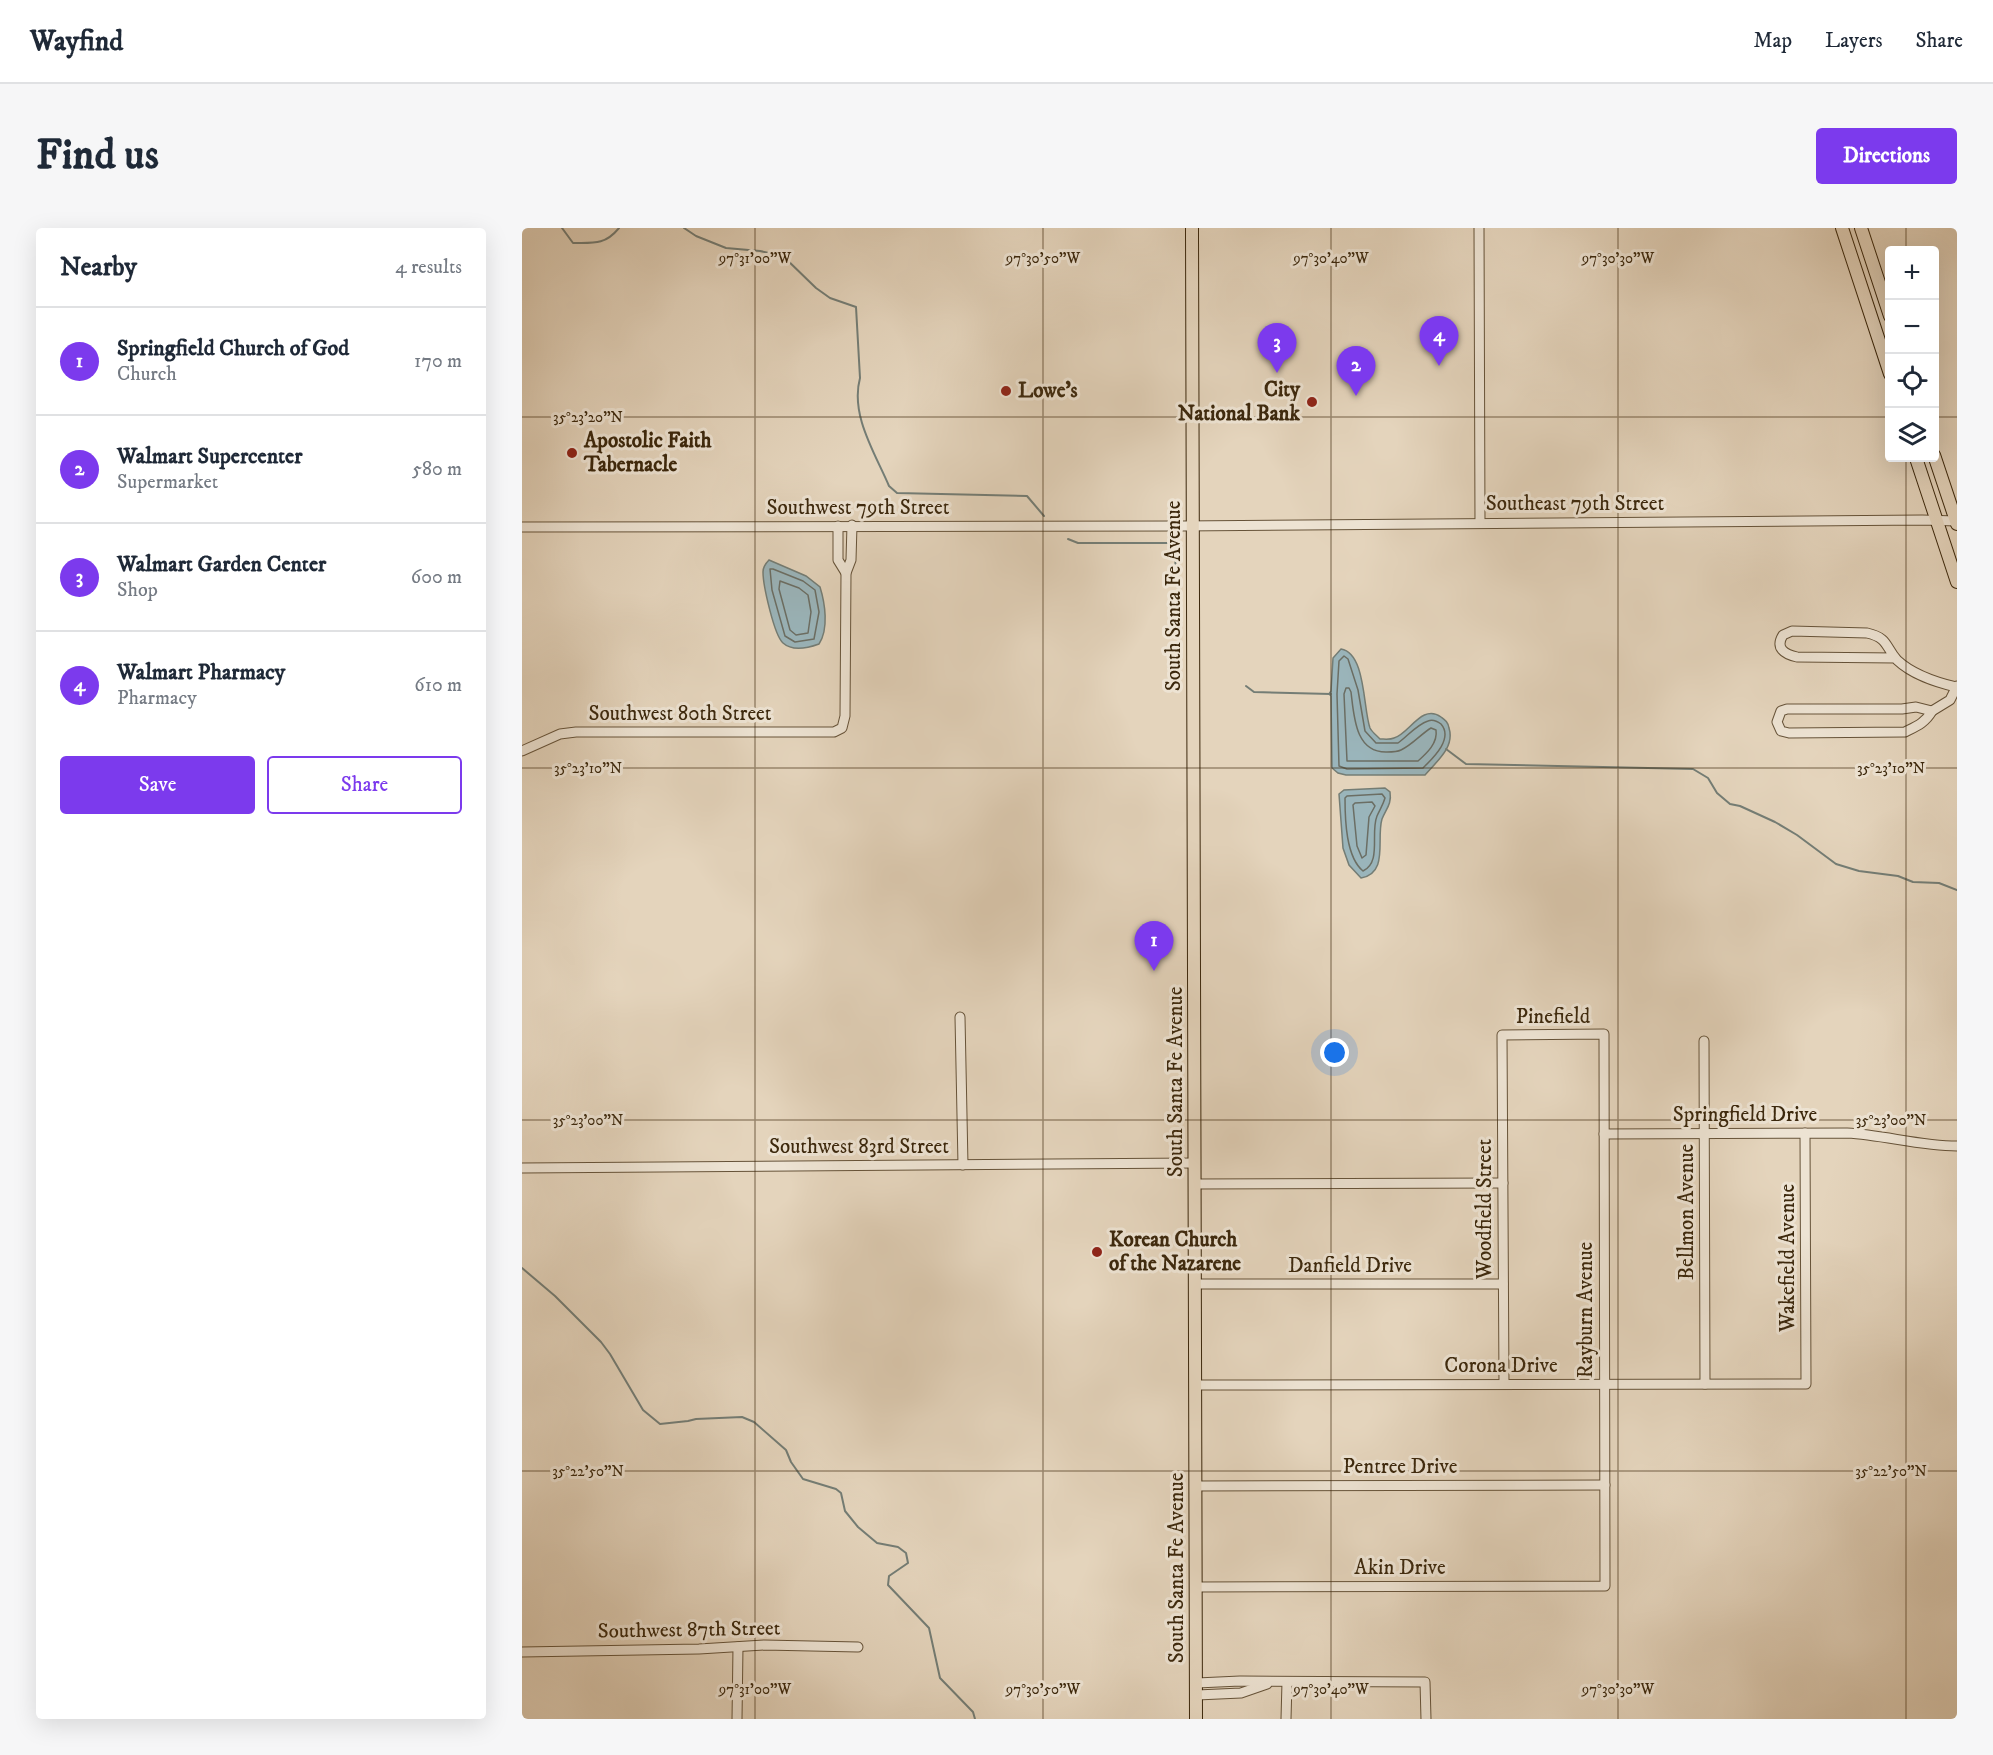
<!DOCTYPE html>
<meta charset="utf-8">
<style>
body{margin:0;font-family:"IM FELL DW Pica",serif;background:#f6f6f7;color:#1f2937}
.controls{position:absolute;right:18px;top:18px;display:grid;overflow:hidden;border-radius:6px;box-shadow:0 6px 24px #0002}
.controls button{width:54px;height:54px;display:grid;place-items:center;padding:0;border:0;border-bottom:2px solid #e0e1e3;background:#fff;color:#1f2937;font:30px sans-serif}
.you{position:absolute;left:813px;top:825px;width:21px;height:21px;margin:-15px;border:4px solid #fff;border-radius:50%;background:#1a73e8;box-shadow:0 0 0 9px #1a73e833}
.badge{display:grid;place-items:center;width:39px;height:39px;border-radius:50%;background:#7c3aed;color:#fff;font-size:20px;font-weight:700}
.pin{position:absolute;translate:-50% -50px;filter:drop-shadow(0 2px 3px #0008)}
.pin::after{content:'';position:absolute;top:32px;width:21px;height:18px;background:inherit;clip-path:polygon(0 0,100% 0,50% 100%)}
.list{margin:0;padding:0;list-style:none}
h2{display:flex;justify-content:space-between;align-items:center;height:78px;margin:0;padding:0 24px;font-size:26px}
h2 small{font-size:20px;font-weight:400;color:#747a83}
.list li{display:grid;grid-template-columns:39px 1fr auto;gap:18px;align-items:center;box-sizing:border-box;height:108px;padding:0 24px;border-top:2px solid #e0e1e3}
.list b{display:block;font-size:22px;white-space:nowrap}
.list p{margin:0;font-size:20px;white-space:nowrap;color:#747a83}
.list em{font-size:20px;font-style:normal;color:#747a83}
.actions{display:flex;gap:12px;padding:18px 24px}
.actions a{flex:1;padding:14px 0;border:2px solid #7c3aed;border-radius:6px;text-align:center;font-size:21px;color:#7c3aed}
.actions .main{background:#7c3aed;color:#fff}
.icon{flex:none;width:33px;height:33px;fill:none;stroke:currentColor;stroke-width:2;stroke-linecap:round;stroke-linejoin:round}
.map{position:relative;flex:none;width:1435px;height:1491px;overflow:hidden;border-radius:6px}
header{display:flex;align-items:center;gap:36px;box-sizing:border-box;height:84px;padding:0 30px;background:#fff;border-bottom:2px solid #e0e1e3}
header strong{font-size:28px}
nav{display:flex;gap:33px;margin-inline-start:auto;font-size:21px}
.intro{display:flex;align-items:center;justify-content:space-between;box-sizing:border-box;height:144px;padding:0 36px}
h1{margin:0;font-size:42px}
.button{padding:15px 27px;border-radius:6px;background:#7c3aed;color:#fff;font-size:21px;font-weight:700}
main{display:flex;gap:36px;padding:0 36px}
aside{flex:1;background:#fff;border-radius:6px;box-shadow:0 6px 24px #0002}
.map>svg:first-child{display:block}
</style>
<header>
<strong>Wayfind</strong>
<nav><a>Map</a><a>Layers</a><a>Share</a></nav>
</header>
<div class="intro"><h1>Find us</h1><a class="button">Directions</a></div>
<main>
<aside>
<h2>Nearby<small>4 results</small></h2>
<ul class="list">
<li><span class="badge">1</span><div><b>Springfield Church of God</b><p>Church</p></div><em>170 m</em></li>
<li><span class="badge">2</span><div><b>Walmart Supercenter</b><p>Supermarket</p></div><em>580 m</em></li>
<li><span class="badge">3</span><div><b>Walmart Garden Center</b><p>Shop</p></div><em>600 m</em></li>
<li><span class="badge">4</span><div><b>Walmart Pharmacy</b><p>Pharmacy</p></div><em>610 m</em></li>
</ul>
<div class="actions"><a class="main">Save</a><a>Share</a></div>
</aside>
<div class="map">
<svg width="1435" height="1491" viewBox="0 0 1435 1491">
<rect width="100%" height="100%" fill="#e4d4bc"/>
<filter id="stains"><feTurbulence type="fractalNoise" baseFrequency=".00333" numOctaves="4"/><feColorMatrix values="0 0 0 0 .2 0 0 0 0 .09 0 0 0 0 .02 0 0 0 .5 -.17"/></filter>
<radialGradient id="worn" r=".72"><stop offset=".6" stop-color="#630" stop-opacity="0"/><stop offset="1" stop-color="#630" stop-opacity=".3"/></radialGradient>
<g fill="#9ab5bb" stroke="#747d75" stroke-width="1.5">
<path d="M247,332l37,16 14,11c5,16 9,42 -1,57 -11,4 -26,8 -36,-1 -9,-8 -20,-58 -20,-71 0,-5 2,-8 6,-12z"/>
<path d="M819,421c25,4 22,60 29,79 2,4 6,7 10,11 4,0 10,1 14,-1 15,-4 28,-35 47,-21 4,3 7,5 8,11 6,19 -12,33 -24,47h-79l-8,-2 -6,-5 -1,-72 -2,-2 2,-3 2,-33z"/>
<path d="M863,560l5,4c2,12 -4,17 -8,27 -6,20 7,54 -21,59l-12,-13 -6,-17 -4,-54 5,-4z"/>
</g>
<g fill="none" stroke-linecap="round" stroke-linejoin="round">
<g stroke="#6b6e64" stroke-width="1.5">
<polygon points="248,341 251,341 281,353 293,362 297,384 292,411 273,414 263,408 250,362"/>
<polygon points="258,353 277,360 286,367 289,384 286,405 274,407 268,402 257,361"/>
<path d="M822,428l4,3 10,31 7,41 11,12h22c10,-7 18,-18 30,-22 5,-2 9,0 13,3 13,15 -9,35 -18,44l-76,1 -8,-3 -2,-72 2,-33z"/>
<path d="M824,460h3l2,4c3,24 4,61 36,60 5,0 10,0 14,-2 11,-5 20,-16 30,-22l5,2c2,13 -9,23 -18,31h-71l-3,-67z"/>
<path d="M860,566l3,4c-2,7 -5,11 -8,18 -7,17 5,46 -14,55 -17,-14 -18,-51 -18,-73l2,-2z"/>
<polygon points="850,574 853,578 847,589 844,627 840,630 835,618 831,577 833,575"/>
</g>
<g stroke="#747d75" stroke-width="2">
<path d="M40,0l11,15c21,0 32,2 46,-15"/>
<path d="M162,0l12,8 30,12 34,3 23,5 33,32 14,10 26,9 4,71c-10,37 15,75 29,108l8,7 130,3 17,20"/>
<polyline points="546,311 556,315 648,315 653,322 654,355"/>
<polyline points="724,458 732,464 809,466"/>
<polyline points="924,521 944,536 1171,541 1186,550 1195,565 1208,576 1218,578 1253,594 1275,607 1314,636 1337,643 1376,648 1391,654 1417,655 1435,662"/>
<polyline points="0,1040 33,1068 79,1114 88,1126 121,1182 138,1196 166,1193 174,1191 220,1189 232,1194 264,1222 269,1234 281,1251 314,1261 319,1265 323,1283 336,1299 355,1315 376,1319 384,1325 386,1335 367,1348 366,1357 407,1400 418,1450 451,1484 453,1491"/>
</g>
<g stroke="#665339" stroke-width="11">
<g id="minor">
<polyline points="957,0 958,295"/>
<polyline points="316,298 316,332 324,345"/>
<polyline points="0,299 659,298 1400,292 1435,293"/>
<path d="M1373,430l-98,-1c-13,-3 -22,-9 -14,-22l9,-4 75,2c22,5 18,14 30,27 16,15 38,22 59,27"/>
<path d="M1394,479l16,4c-7,12 -15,15 -27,21l-116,1 -8,-2 -4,-9 4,-11 6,-2h115z"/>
<polyline points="1410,483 1428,472 1435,458"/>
<polyline points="0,523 38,506 54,504 312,504 320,500 323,488 324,345 329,332 330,297"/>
<polyline points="438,789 441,937"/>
<polyline points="1182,813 1183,1156"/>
<path d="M1082,906l243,-1c37,2 73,13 110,13"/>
<polyline points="0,940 673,935"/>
<polyline points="673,956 981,955"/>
<polyline points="674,1056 981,1056"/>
<polyline points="674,1157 1284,1156 1283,905"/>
<polyline points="674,1258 1083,1257"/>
<polyline points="674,1359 1083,1358 1082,806 980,807 982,1156"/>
<polyline points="0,1424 177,1421 242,1417 336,1419"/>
<polyline points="675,1455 718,1453 903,1454 904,1491"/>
<polyline points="675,1467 719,1465 745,1456"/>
<polyline points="215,1491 216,1419"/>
<polyline points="764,1491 765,1454"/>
</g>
</g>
<g stroke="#3c280d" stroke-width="14">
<g id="major">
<polyline points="670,0 674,1491"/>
<polyline points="1320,0 1368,146"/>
<polyline points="1339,0 1368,88"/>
<polyline points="1412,227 1435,296"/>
<polyline points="1394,230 1435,354"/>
</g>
</g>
<use href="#minor" stroke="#ede3d3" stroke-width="9"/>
<use href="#major" stroke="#e4d4bc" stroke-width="12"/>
</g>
<path fill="none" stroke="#3c280d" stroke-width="1.5" stroke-opacity="0.45" d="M233,0v1491M521,0v1491M809,0v1491M1096,0v1491M1384,0v22M0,189h1368M1412,189h23M1384,230v1261M0,540h1435M0,892h1435M0,1243h1435"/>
<g fill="#8f2418" stroke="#ede3d3" stroke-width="2">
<circle cx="484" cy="163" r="6"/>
<circle cx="790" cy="174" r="6"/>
<circle cx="50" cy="225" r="6"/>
<circle cx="575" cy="1024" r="6"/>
</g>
<g text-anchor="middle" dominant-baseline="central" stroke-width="6" stroke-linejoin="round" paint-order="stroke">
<g font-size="21" font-weight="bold" fill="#3c280d" stroke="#ede3d3" text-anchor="start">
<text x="778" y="162" text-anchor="end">City<tspan x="778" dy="24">National Bank</tspan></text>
<text x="496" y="163">Lowe's</text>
<text x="62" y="213">Apostolic Faith<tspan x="62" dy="24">Tabernacle</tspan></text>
<text x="587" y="1012">Korean Church<tspan x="587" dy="24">of the Nazarene</tspan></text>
</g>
<g font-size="21" fill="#3c280d" stroke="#ede3d3">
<text x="1053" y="276">Southeast 79th Street</text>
<text x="336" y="280">Southwest 79th Street</text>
<text transform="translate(652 368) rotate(-90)">South Santa Fe Avenue</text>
<text x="158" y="486">Southwest 80th Street</text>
<text x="1031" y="789">Pinefield</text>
<text transform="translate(654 854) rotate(-90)">South Santa Fe Avenue</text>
<text x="1223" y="887">Springfield Drive</text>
<text x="337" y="919">Southwest 83rd Street</text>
<text transform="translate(963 981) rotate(-90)">Woodfield Street</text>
<text transform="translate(1165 984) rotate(-90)">Bellmon Avenue</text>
<text transform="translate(1266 1030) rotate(-90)">Wakefield Avenue</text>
<text x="828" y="1038">Danfield Drive</text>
<text transform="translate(1064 1082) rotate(-90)">Rayburn Avenue</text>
<text x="979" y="1138">Corona Drive</text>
<text x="878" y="1239">Pentree Drive</text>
<text transform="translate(655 1340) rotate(-90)">South Santa Fe Avenue</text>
<text x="878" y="1340">Akin Drive</text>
<text transform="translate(167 1402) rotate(-1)">Southwest 87th Street</text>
</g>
</g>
<g font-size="15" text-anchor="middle" fill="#3c280d" stroke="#ede3d3" stroke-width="6" stroke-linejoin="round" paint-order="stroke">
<text x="233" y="35">97°31'00"W</text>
<text x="521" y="35">97°30'50"W</text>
<text x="809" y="35">97°30'40"W</text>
<text x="1096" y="35">97°30'30"W</text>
<text x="66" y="194">35°23'20"N</text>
<text x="66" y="545">35°23'10"N</text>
<text x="1369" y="545">35°23'10"N</text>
<text x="66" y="897">35°23'00"N</text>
<text x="1369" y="897">35°23'00"N</text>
<text x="66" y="1248">35°22'50"N</text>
<text x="1369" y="1248">35°22'50"N</text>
<text x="233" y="1466">97°31'00"W</text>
<text x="521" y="1466">97°30'50"W</text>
<text x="809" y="1466">97°30'40"W</text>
<text x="1096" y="1466">97°30'30"W</text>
</g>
<rect width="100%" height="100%" filter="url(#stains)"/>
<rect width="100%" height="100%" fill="url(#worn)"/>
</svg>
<div class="controls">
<button>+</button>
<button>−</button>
<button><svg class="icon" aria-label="locate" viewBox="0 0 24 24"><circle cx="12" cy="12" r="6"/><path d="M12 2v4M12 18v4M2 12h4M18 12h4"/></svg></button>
<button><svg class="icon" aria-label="layers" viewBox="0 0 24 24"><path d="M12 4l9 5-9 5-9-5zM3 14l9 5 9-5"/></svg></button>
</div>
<div class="you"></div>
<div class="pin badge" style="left:632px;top:743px">1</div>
<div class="pin badge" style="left:834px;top:168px">2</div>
<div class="pin badge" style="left:755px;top:145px">3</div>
<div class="pin badge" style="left:917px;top:138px">4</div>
</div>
</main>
